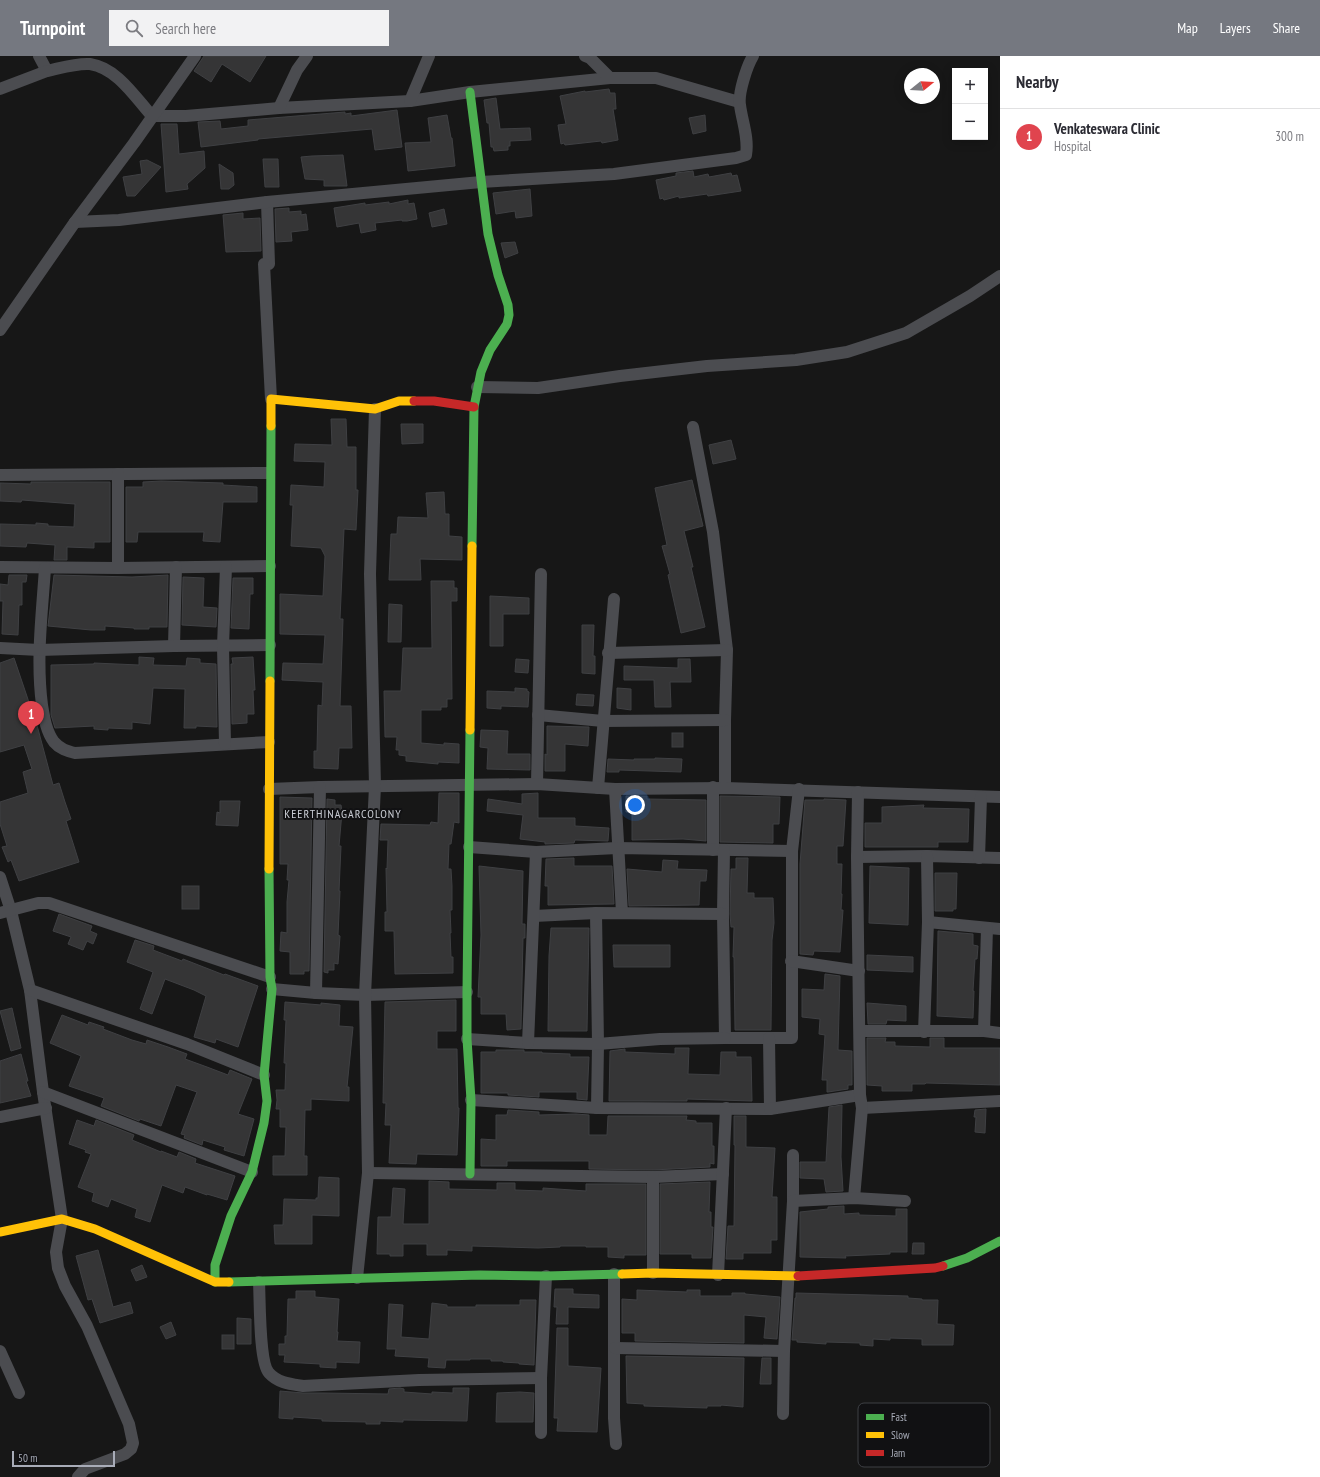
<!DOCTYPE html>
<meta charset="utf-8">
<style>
body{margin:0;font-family:"PT Sans Narrow",sans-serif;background:#f2f2f3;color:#2b2b33}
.controls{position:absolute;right:12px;top:12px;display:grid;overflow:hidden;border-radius:0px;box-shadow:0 2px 10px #0003}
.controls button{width:36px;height:36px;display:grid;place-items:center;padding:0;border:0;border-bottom:1px solid #e1e1e2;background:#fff;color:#2b2b33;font:20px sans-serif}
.compass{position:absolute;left:904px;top:12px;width:36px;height:36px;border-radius:50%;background:#fff;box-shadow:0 2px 10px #0003;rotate:72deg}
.scale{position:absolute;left:12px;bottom:10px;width:103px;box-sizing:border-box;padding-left:4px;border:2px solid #a8acb8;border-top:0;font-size:11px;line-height:14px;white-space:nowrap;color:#a8acb8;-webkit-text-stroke:3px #111113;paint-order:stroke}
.you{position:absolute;left:635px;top:749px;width:14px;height:14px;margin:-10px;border:3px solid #fff;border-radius:50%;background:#1a73e8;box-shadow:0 0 0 6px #1a73e833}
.badge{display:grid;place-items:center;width:26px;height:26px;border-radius:50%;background:#757880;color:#fff;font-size:13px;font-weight:700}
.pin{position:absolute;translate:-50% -33px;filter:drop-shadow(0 1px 2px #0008)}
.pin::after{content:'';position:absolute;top:21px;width:14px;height:12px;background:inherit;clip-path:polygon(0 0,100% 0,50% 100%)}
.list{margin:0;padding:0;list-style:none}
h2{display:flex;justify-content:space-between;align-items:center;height:52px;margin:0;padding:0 16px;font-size:17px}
h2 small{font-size:13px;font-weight:400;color:#7c7c81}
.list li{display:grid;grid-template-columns:26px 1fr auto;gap:12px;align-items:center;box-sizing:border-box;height:56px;padding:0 16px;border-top:1px solid #e1e1e2}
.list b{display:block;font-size:15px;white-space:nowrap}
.list p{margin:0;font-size:13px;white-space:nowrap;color:#7c7c81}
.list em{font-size:13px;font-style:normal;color:#7c7c81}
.icon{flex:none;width:22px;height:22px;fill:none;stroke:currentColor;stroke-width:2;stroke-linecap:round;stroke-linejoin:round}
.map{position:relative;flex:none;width:1000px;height:1421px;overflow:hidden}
header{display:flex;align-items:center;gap:24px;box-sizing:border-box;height:56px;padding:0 20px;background:#757880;color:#fff}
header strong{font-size:19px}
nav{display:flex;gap:22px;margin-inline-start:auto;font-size:14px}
.search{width:280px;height:36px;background:#f2f2f3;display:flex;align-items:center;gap:10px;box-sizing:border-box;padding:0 14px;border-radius:0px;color:#7c7c81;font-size:15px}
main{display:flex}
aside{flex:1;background:#fff}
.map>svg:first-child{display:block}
</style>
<header>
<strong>Turnpoint</strong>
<div class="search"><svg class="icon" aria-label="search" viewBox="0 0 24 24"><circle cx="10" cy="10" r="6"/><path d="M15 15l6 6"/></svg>Search here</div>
<nav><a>Map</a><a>Layers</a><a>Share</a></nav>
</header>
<main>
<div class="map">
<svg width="1000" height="1421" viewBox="0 0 1000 1421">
<rect width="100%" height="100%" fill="#171717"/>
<g fill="#353536" stroke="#3f4043">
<polygon points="204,0 266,0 250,26 222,8 211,26 194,15"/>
<polygon points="609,33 610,37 615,37 616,53 613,53 618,84 602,87 601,85 565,89 564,87 561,88 558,69 566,68 560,40 585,35 585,36"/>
<polygon points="496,42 500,73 530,72 531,84 510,85 510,90 508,90 508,94 494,95 493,91 491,91 489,67 487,67 484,44"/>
<polygon points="397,54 402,91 375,94 372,73 258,83 258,84 201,91 198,66 220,65 221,73 248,70 248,64 345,56 345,58 351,57 351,60"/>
<polygon points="447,59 451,82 452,82 455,110 408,115 405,87 431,86 428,62"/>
<polygon points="705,59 706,75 693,78 689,62"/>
<polygon points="161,68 177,68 179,98 204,95 205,112 187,128 188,133 166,136"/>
<polygon points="343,99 347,130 324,130 324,124 305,123 301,101 312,100"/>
<polygon points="263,103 278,103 279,131 265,131"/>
<polygon points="147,104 161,111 135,140 127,140 123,121 142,118 140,105"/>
<polygon points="219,108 233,117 234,129 229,133 221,133"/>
<polygon points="693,115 694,121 708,118 709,121 731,117 732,120 737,119 741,135 708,140 707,138 679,142 679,140 664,144 663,142 660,143 656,124 676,120 676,117"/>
<polygon points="530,133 532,160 516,162 515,155 496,158 493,137"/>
<polygon points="408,144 408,148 414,147 417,163 407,165 402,165 402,164 375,167 376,174 361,177 359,167 337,171 334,152 365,147 365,149 389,146 389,148"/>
<polygon points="289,152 289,156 301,155 301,159 306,158 308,174 291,176 292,185 276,186 275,153"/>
<polygon points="444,153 447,168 432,171 429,157"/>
<polygon points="243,157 243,163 260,162 261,195 226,196 223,159"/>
<polygon points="515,186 518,197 505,202 501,187"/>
<polygon points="331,363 346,363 347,391 356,391 356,434 358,434 356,474 344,473 340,563 343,563 340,650 351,650 352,692 339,692 338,713 314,712 314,695 317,695 318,649 322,650 323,626 282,624 283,607 323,608 325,579 280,578 280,538 323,540 325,500 321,492 291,490 293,449 290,449 291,429 324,431 325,406 294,405 295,388 332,389"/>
<polygon points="401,368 423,368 423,387 402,388"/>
<polygon points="731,384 736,403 713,408 709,389"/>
<polygon points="692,424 703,470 684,475 693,511 691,511 705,571 681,577 668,519 670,518 662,490 667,489 655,432"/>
<polygon points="161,425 223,427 223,429 257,431 257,446 223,446 220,486 203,485 204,476 138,476 137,486 126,486 126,431 143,431 143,426"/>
<polygon points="31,426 110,426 110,486 94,486 94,492 67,491 67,504 54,504 55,489 27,487 26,491 0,490 0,468 36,469 36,467 48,468 48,470 74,471 75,448 22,444 21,446 0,445 0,427 31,428"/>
<polygon points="444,436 445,458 449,458 449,480 462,481 462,504 420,503 421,524 389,524 391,478 397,478 398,461 428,462 426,437"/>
<polygon points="9,519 27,519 26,526 22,526 22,549 19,549 18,579 2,578 3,545 0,545 0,528 8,529"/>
<polygon points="54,519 132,521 168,519 167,571 149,571 149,573 134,573 134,572 105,570 105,574 91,574 48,570"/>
<polygon points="183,521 204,522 203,551 217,552 216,571 182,569"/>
<polygon points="233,522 253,522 253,538 250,538 249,573 231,572"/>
<polygon points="431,525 454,525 454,532 457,532 457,545 451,545 452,643 447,643 447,651 441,651 441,654 421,654 421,687 444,689 444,687 459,688 459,707 438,706 438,708 406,705 406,700 399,699 399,694 396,694 397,681 385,681 384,635 401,635 403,592 432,592"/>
<polygon points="490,540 529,542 529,558 503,558 503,590 490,590"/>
<polygon points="389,548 402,549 401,586 388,586"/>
<polygon points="582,569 594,569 593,600 595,600 595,618 582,617"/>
<polygon points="139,601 154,602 153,609 186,610 187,602 200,603 200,607 216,608 217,671 196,670 196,672 184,672 185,633 153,632 150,668 132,666 132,673 108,672 108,674 94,673 94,670 55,672 51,659 51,609 94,608 94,607 139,609"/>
<polygon points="253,601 255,634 253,634 254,658 247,658 247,667 232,668 231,608 233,608 232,602"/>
<polygon points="14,602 38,673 53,729 59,727 65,746 71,763 66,765 79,806 19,825 11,804 8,806 2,791 7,790 0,768 0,746 28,737 23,716 32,713 24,689 0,696 0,607"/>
<polygon points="516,603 529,604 528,617 515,616"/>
<polygon points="678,603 690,603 691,626 670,626 671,651 655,651 654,624 624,624 624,610 678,612"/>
<polygon points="515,632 527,633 527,635 529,636 528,651 501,650 501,653 487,652 487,635 515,636"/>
<polygon points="617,632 631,633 631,654 617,652"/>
<polygon points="577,638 594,639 593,650 576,649"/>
<polygon points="547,670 589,671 588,690 565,688 565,715 545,715 545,698 547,699"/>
<polygon points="481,674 508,675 507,698 530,698 530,714 487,713 488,692 480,691"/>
<rect x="672" y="677" width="11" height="14"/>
<polygon points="655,702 682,703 681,716 619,714 619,716 607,716 608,703 634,704 634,703 655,703"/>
<polygon points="439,737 459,737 459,767 454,766 451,788 449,788 448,813 451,813 452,830 452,854 450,854 451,877 450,877 451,901 453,901 453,917 395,918 394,875 385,875 385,856 387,856 386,812 387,813 388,784 380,784 381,768 430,769 431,766 438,767"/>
<polygon points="538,737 538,762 575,762 575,770 609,772 608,785 575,784 574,787 545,788 545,786 520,783 523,759 487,755 488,743 522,748 522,738"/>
<polygon points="626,740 647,740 647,743 706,744 706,785 683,783 632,784 632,756 626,756"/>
<polygon points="720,740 780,741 779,768 773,768 773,787 720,786"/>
<polygon points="280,741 312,742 309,915 304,915 304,918 290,918 290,896 280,895 281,876 287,877 287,846 289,824 287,824 288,808 280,808"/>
<polygon points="327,743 335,744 335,749 341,749 342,756 339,790 341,790 339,835 340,835 338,879 340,880 338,908 334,907 334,914 328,914 328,917 324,916"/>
<polygon points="824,743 846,744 843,790 837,790 837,808 842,808 841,838 842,838 841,854 843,854 840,896 814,895 813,899 800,898 800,808 805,744 824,744"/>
<polygon points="220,745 240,745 238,770 216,769 217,756 220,757"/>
<polygon points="924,749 923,752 969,753 968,786 938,786 938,791 865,791 865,767 882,767 882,751"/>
<polygon points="574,802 574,810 612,810 614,848 548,849 548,830 545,830 546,803"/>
<polygon points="736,802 748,802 747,837 754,837 754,842 773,842 774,867 772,884 771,974 735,974 734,901 733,901 734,871 731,871 730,858 731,813 736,813"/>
<polygon points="663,804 678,805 677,813 707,814 706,825 700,825 699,849 629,850 627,813 662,816"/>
<polygon points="479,810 523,815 522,868 525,868 525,882 523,882 521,973 507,974 506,958 481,958 481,941 478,941 481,879"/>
<polygon points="870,810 909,812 908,869 869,867"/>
<polygon points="935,817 957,817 956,853 953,853 953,855 935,855"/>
<rect x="182" y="830" width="17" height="23"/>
<polygon points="59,858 92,870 90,875 97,878 93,888 87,885 83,894 68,888 71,881 53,875"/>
<polygon points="551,872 589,872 587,975 548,975 549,900"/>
<polygon points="938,875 973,878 973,889 978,890 977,903 975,903 973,935 974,935 973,962 937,960"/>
<polygon points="135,884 154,890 153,894 182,905 183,903 224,919 225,918 258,930 238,991 216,983 215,987 194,981 206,940 194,934 165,923 152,958 140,953 153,916 127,906"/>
<polygon points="613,889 670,889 670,911 614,911"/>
<polygon points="867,899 913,901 913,916 867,914"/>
<polygon points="825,918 840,920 838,994 852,995 852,1029 848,1029 848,1033 828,1036 827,1036 827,1024 822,1024 825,979 819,978 820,963 802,961 802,933 824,934"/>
<polygon points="456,944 456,975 437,975 437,993 457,993 458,1052 459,1052 457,1099 417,1098 416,1108 389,1107 391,1069 385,1069 386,1047 383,1047 385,946"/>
<polygon points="285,946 321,949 321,947 340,949 339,970 353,971 347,1031 349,1031 349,1045 311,1043 311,1054 305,1054 304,1100 307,1100 307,1119 273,1119 273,1100 285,1100 286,1071 280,1071 280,1053 276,1053 277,1044 276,1034 285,1034 286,1007 284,1007 286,964 284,964"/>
<polygon points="867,947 906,950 906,965 887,964 886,968 868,968"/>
<polygon points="12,952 21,992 11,995 0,955"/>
<polygon points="62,959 88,969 89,966 104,971 103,973 132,984 146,988 147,984 168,991 187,998 185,1003 207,1011 228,1019 230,1014 252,1023 238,1058 254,1063 244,1100 224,1094 225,1091 203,1084 202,1089 184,1082 185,1079 181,1078 197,1036 176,1029 161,1070 140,1063 139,1065 101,1050 104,1042 69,1030 81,1000 50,987"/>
<polygon points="867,982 886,982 885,986 895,986 895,990 930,991 930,982 944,982 944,992 1000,992 1000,1029 926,1027 925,1028 912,1028 912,1035 882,1035 882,1030 867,1029"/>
<polygon points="675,992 689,992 688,1018 720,1019 721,996 736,996 736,1001 751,1001 752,1045 687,1043 687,1045 609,1045 610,995 625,993 625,996 675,998"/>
<polygon points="496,994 524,994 524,996 542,996 542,997 570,998 570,1001 589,1001 587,1044 577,1043 577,1036 539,1036 539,1041 508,1039 508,1037 481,1037 481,996 496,996"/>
<polygon points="21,998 28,1025 26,1025 31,1040 0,1047 0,1005"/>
<polygon points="842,1049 841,1101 843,1135 826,1136 824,1123 800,1122 800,1106 826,1106 829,1051"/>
<polygon points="986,1053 985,1077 975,1076 976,1061 974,1061 975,1054"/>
<polygon points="508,1054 539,1056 539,1059 576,1058 589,1059 589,1079 607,1079 608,1060 687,1060 686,1064 696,1065 696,1067 712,1067 712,1090 714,1090 714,1108 710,1107 710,1111 653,1114 589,1113 589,1105 507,1105 507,1110 481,1110 481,1083 496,1084 496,1059 507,1059"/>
<polygon points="734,1060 746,1060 746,1091 775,1092 772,1141 777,1141 777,1184 771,1184 771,1197 743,1197 743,1203 726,1203 728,1170 734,1170 735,1089 734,1089"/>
<polygon points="77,1064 94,1070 96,1064 134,1079 132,1084 161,1096 161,1095 177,1101 179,1096 196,1103 195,1107 235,1120 227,1144 207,1138 207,1139 185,1131 183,1137 162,1129 150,1166 135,1161 137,1153 111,1143 108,1151 92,1145 94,1137 78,1131 91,1098 85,1096 86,1094 69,1088"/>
<polygon points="319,1121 339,1122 339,1160 312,1159 312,1188 275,1188 274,1169 283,1169 284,1143 316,1144 316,1142 318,1142"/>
<polygon points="429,1125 449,1126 449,1133 497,1134 497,1127 515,1127 515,1134 543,1135 543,1132 586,1135 586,1128 646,1128 646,1199 624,1199 624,1202 608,1201 608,1191 586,1191 586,1190 560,1190 560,1191 538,1192 472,1190 472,1195 447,1194 447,1199 427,1199 427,1188 403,1188 403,1200 390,1200 390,1198 377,1198 378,1161 391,1161 393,1132 405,1133 403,1168 429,1168"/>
<polygon points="710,1126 709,1156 711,1156 711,1171 713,1171 711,1202 692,1202 692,1198 660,1198 660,1128"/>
<polygon points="844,1150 844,1158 859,1157 859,1159 896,1160 896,1153 907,1153 907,1196 890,1196 890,1198 845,1200 846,1202 800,1201 800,1156 828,1153 828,1151"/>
<polygon points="913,1187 924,1187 924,1198 912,1198"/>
<polygon points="98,1194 113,1251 130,1246 133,1257 100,1267 92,1243 88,1244 76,1200"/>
<polygon points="142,1209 147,1221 136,1225 131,1214"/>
<polygon points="555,1233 573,1233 573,1238 599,1239 599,1252 568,1251 568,1268 556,1268 557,1251 554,1251"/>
<polygon points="637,1234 687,1236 687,1234 700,1234 700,1240 732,1240 732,1237 745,1237 745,1238 780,1241 777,1283 764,1282 766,1261 744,1259 744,1287 635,1285 635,1277 622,1277 622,1243 637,1244"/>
<polygon points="296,1235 315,1235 315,1241 339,1243 337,1276 338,1276 337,1285 360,1286 359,1307 336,1306 336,1312 320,1311 320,1308 284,1306 285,1299 279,1299 279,1288 285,1288 285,1280 287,1280 288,1243 296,1243"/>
<polygon points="796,1237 908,1240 908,1242 922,1243 922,1244 938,1244 937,1268 954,1269 953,1289 922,1289 922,1283 890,1282 890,1284 873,1283 873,1290 860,1289 860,1287 826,1286 826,1288 797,1286 797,1284 792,1284 795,1242 796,1242"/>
<polygon points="520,1244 536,1244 534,1309 519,1308 519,1307 503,1306 503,1305 491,1305 491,1303 470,1303 470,1304 446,1304 445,1312 428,1311 429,1302 395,1300 396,1293 387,1293 389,1248 403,1249 401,1281 429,1283 432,1247 447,1249 447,1251 476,1251 476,1249 520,1249"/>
<polygon points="237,1262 251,1263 251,1288 237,1288"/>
<polygon points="171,1266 176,1279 166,1283 160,1271"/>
<polygon points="557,1272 568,1272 568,1310 601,1312 597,1376 557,1375 558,1362 554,1362"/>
<rect x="222" y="1279" width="12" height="14"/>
<polygon points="626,1300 744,1302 743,1351 721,1349 721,1350 707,1350 707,1352 644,1350 644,1348 627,1347"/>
<polygon points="762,1302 771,1302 771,1328 760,1328"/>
<polygon points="400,1332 404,1333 404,1336 432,1338 432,1336 453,1337 453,1332 469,1332 467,1365 403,1364 403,1366 380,1365 380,1368 366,1368 366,1366 322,1365 322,1363 293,1361 293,1363 279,1362 280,1335 303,1337 323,1337 388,1338 389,1333"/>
<polygon points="520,1336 534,1337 533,1366 496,1366 497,1337"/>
</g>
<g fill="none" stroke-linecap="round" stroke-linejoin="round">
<g stroke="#4b4c50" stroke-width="12">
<path d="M39,0l8,15c14,-3 29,-8 43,-7 27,4 45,33 62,52h34l93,-8 131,-7 60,-9 140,-14"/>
<polyline points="585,0 590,2 610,22 656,22 739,46"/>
<polyline points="0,33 47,15"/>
<polyline points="410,45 429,0"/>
<polyline points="279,52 297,14 307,0"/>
<polyline points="267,146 269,208"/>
<path d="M75,166l44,-2 148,-18 214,-20 133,-8 122,-16 10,-3c3,-17 -4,-34 -6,-50 -2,-12 7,-39 13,-49"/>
<polyline points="264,208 271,343"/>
<polyline points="0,274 75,166 134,87 195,0"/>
<polyline points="477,331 538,332 620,320 707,310 796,304 847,296 906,277 970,240 1000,220"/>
<polyline points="693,371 713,476 727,594 725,664 725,732"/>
<polyline points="0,419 269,417"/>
<polyline points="0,511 118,512 270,510"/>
<path d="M45,512c-3,46 -9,91 -3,137 2,12 4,26 12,37 6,7 13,9 21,11l194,-11"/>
<polyline points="118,512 118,418"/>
<polyline points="174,590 176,511"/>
<polyline points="0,592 39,594 174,590 270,589"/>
<polyline points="608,597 727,594"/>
<polyline points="538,659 603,665 725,664"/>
<polyline points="225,688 223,590 226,511"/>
<polyline points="537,728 541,518"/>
<polyline points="713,731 713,794"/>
<polyline points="598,732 614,543"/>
<polyline points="269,733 320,731 537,728 615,733 725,732 1000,741"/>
<polyline points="615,733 622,857"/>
<polyline points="469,791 536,796 617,792 792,795"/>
<polyline points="724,794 723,858 725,982 792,982 792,795 799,733"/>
<polyline points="857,801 927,800 1000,802"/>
<polyline points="979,802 981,741"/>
<polyline points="0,821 11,855 30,934 43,1036 62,1163 56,1196 58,1212 65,1230 87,1270 129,1368 133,1387 131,1393 125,1398 85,1413 78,1421"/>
<polyline points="0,857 38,847 49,847 270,921"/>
<polyline points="596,857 598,988 597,1052"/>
<polyline points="534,860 596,857 723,858"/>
<polyline points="928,866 1000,873"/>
<polyline points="791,905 859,915"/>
<polyline points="272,933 316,937 365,939 467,936"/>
<polyline points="30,934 187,988 264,1019"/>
<polyline points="316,937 320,731"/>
<polyline points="860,975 984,975 1000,977"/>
<polyline points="984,975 987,872"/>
<polyline points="924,976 928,866 927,800"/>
<polyline points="467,983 528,987 598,988 660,983 725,982"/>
<polyline points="528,987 536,796"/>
<polyline points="43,1036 252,1116"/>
<polyline points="471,1044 597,1052 770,1053 769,982"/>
<polyline points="862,1052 1000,1045"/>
<polyline points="770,1053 860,1039"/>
<polyline points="0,1061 46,1052"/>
<polyline points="368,1117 653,1121 723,1118"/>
<polyline points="653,1121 653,1217"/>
<polyline points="854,1142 862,1052 860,1039 857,801 858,736"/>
<polyline points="793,1145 793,1099"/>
<polyline points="614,1218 614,1362 616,1388"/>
<polyline points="718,1219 726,1052"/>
<polyline points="357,1222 368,1117 365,939 375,730 370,518 375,353"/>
<path d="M259,1226c1,17 0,81 10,91 9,10 21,11 34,13l116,-6 122,-2"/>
<polyline points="615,1292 784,1295"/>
<polyline points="0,1295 19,1337"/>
<polyline points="783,1358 784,1295 793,1145 854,1142 905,1145"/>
<polyline points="541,1377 541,1322 546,1220"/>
</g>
<g stroke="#4caf50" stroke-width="9">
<polyline points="470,36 488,178 498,219 508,249 509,259 507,268 490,294 481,316 474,351 472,490"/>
<polyline points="270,625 271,370"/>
<polyline points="470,1118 471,1044 467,983 467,936 470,674"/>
<polyline points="943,1210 967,1202 1000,1185"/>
<polyline points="215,1226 215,1209 231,1160 252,1116 264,1067 267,1045 264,1019 272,933 270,921 269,813"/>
<polyline points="229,1226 480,1219 546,1220 622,1218"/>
</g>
<g stroke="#ffc107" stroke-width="9">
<polyline points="271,370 271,343 375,353 399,345 414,345"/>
<polyline points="470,674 472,490"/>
<polyline points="269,813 270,625"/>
<polyline points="0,1176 62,1163 95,1173 215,1226 229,1226"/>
<polyline points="622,1218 653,1217 798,1220"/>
</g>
<g stroke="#c62828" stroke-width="9">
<polyline points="414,345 434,345 474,351"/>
<polyline points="798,1220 935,1212 943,1210"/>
</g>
</g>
<g text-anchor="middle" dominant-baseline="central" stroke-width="4" stroke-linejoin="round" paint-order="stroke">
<g font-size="12" letter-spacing="1" fill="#c9ccd4" stroke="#111113">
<text x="343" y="757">KEERTHINAGARCOLONY</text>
</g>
</g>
<rect x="858" y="1347" width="132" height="64" rx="6" fill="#111113" stroke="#3e4045" stroke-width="1"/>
<rect x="866" y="1358" width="18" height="6" fill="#4caf50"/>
<rect x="866" y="1376" width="18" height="6" fill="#ffc107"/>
<rect x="866" y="1394" width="18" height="6" fill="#c62828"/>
<g font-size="11" fill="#a8acb8">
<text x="891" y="1365">Fast</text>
<text x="891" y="1383">Slow</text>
<text x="891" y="1401">Jam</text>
</g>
</svg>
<div class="controls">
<button>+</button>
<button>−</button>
</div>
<svg class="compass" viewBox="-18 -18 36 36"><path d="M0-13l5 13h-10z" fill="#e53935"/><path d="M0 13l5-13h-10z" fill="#7c7c81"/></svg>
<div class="scale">50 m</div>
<div class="you"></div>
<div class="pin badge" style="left:31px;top:678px;background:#e0444e">1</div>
</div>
<aside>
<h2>Nearby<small></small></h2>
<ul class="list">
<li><span class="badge" style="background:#e0444e">1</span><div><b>Venkateswara Clinic</b><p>Hospital</p></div><em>300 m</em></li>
</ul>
</aside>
</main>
